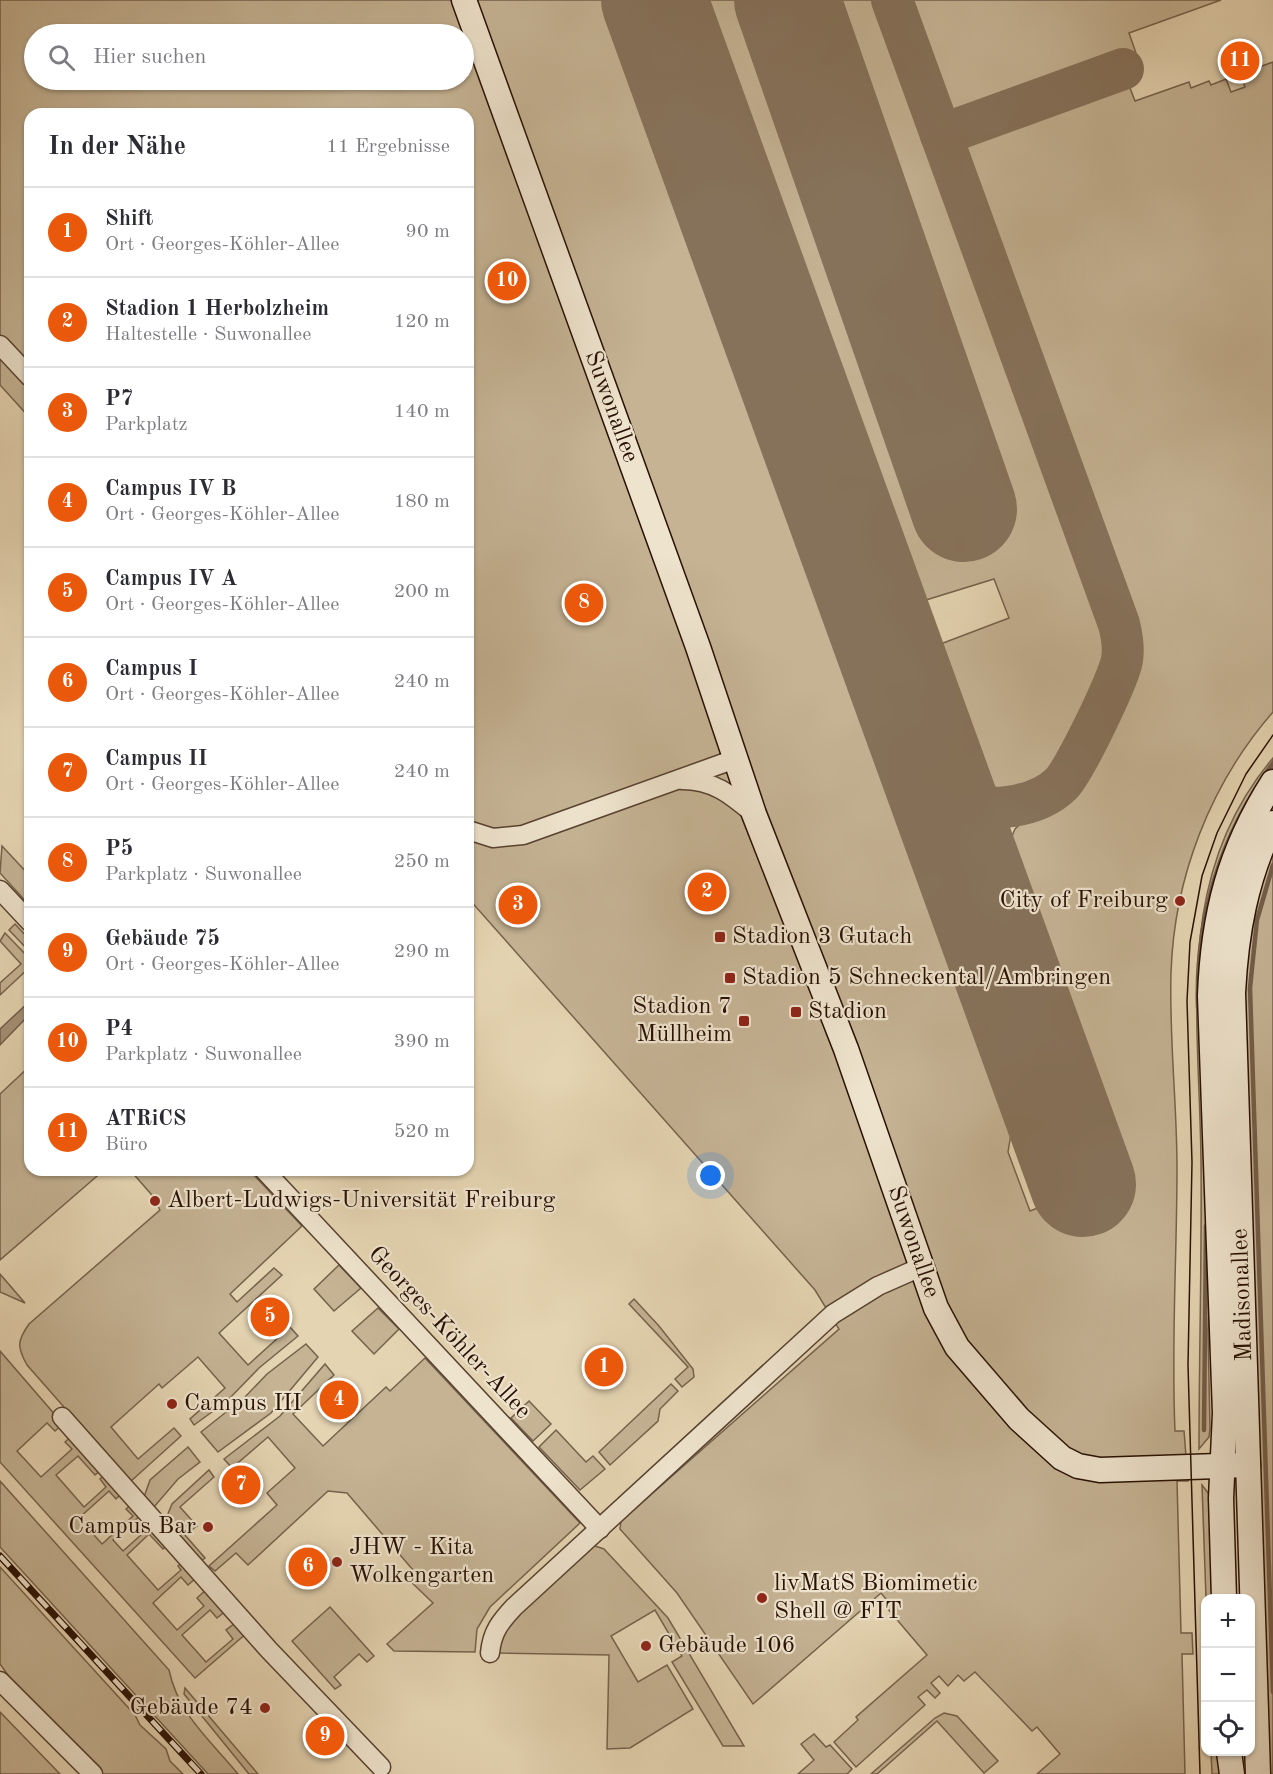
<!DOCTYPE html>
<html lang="de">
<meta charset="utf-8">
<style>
body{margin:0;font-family:"Old Standard TT",serif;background:#f7f7f7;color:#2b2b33}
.controls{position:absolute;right:18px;bottom:18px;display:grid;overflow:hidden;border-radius:12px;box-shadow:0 2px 4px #0004}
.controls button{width:54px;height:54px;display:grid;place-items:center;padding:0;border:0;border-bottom:2px solid #e1e1e2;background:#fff;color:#2b2b33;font:30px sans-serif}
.you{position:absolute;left:711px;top:1176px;width:21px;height:21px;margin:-15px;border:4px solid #fff;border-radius:50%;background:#1a73e8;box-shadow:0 0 0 9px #1a73e833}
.badge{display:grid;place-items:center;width:39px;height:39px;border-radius:50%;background:#ea580c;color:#fff;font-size:20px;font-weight:700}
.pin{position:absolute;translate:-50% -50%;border:3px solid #fff;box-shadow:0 2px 6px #0006}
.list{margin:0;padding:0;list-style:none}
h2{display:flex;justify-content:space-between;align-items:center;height:78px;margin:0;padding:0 24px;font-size:26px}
h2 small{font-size:20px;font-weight:400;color:#7c7c81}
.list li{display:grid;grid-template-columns:39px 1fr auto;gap:18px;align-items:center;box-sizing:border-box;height:90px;padding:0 24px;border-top:2px solid #e1e1e2}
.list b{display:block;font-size:22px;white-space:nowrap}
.list p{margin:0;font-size:20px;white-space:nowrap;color:#7c7c81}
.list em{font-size:20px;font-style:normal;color:#7c7c81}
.icon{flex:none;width:33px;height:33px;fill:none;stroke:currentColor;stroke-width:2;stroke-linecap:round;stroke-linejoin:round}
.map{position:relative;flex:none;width:1273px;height:1774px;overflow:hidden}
.search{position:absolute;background:#fff;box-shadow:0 2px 4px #0004;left:24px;top:24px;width:450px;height:66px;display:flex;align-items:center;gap:15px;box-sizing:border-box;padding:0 21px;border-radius:33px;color:#7c7c81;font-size:22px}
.panel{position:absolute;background:#fff;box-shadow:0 2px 4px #0004;left:24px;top:108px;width:450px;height:1068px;border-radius:18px}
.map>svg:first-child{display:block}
</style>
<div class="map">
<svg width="1273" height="1774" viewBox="0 0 1273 1774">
<rect width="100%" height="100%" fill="#e5d4b2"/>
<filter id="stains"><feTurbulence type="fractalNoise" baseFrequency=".00333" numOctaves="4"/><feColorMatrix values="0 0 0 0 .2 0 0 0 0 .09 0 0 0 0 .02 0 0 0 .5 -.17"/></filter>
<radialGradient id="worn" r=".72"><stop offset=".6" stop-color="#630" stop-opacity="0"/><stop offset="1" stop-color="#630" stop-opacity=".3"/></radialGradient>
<g fill="#c5b394" stroke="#76624c" stroke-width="1.5" fill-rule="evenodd">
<path d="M0,0h617l399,1104 -8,48 22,59 91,-35 -114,-310 3,-25 5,-12 20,-19 30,-18 15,-21 49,-111 3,-24 -179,-494 4,-9 5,-2 162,-59 11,29 54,-19 2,6 18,-7 2,4 15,-6 5,13 14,-5 -5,-13 33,-12v650c-63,72 -99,166 -102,261 -2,65 6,130 6,195 0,89 -6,175 -2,263h9l4,50h-11l4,152h11l1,21h-11l3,120h-148l23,-20 -23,-27 -5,4 -57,-59 -11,9 -6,-6 -10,11 -9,-10 -8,7 9,10 -5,5 -8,-8 -9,7 7,8 -69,62 -22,-25 24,-22 -2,-3 71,-62 -40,-47 3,-4 -9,-11 -128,111 -76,-111 -57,-64 1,-8 9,-8 209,-184 -24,-39 -347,-392v-784h-438v304l-30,-33zM34,34h430v46h-430z"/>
<path d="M693,0h189l233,645 -51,120c-23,34 -55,34 -87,13l-47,-130 79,-30 -15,-39 -81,25z"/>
<polygon points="910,0 1221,0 1129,33 1137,56 955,122 944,117 906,13"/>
<path d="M1273,758v11l-8,10 -53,467 -4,85 2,98 -1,8 -10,12c0,-95 3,-191 2,-286 -1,-143 -29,-286 72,-405z"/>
<polygon points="2,846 30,876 30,906 0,873"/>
<polygon points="1273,847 1273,1774 1267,1774 1242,995 1253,904"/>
<polygon points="15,924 30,940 30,952 9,930"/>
<polygon points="5,933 30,959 30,967 0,995 0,983 21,964 0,941"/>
<polygon points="30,1066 30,1170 104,1170 0,1260 0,1094"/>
<path d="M130,1170h119l53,56 -72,68 7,8 37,-34 8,7 -63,58 29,32 42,-38 8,9 -39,32 -32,33 -33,24 -4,-6 35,-31 -27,-31 -36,31 -3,-4 -48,43 27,32 36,-31 7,8 -51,46 -103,-117c-10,-18 -10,-24 2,-41l131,-114 -9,-16z"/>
<polygon points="339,1265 361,1288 334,1311 314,1289"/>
<polygon points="0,1274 25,1303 0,1292"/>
<polygon points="634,1299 659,1326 693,1369 694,1377 682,1387 675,1379 688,1367 629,1304"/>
<polygon points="378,1308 399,1329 374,1354 352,1331"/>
<polygon points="306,1344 318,1357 271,1413 218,1452 201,1432 245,1397 267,1374"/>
<polygon points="0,1351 63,1424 55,1431 47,1423 17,1451 41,1477 72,1449 65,1442 73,1435 102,1469 95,1475 78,1456 56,1475 84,1507 106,1487 100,1479 105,1475 122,1493 116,1499 109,1491 79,1518 102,1544 133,1516 126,1509 132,1504 141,1515 113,1540 123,1551 151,1526 168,1545 163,1549 149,1534 127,1555 158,1590 181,1570 178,1566 183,1562 196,1578 188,1585 181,1577 153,1603 177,1630 204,1606 197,1598 208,1588 227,1610 217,1618 210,1610 182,1635 206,1662 233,1639 226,1630 238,1621 248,1632 195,1678 0,1462"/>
<polygon points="425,1358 580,1523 490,1607 477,1629 475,1652 394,1651 387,1644 433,1603 406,1577 413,1570 347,1493 328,1491 248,1565 236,1553 215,1571 209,1566 277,1505 267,1493 295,1468 268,1437 232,1468 224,1459 280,1416 325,1364 334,1375 293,1414 323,1446 386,1387 390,1391"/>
<polygon points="671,1384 678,1391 660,1409 658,1421 610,1465 599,1452"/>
<polygon points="529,1401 551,1424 533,1441 511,1418"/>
<polygon points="556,1430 586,1462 593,1456 605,1469 580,1490 539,1447"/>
<polygon points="188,1447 200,1462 178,1479 154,1507 144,1497 150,1480"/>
<polygon points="209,1470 214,1477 180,1507 197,1526 185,1535 205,1558 201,1561 165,1521 172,1504"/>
<path d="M0,1481l169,189c9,44 41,70 69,104h-30l-208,-227z"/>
<polygon points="1202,1485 1211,1497 1215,1598 1206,1598"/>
<path d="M595,1546l9,3 64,69 76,128h-21l-51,-84 10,-6 -27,-46 -44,26 27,46 29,-17 26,44 -63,39 -23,1 2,-94 -110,-2c1,-38 62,-80 89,-105z"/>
<polygon points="0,1567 135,1715 140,1725 166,1749 170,1761 183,1774 101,1774 20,1692 0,1664"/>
<polygon points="330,1607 374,1656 367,1662 359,1654 334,1677 341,1685 335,1689 292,1641"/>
<polygon points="185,1688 258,1774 249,1774 184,1694"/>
<polygon points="0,1712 1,1713 60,1774 0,1774"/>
<polygon points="944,1713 957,1716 998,1761 984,1773 937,1721 877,1774 871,1774 935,1718"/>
<polygon points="814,1734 826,1747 830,1745 852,1769 847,1774 798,1774 814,1760 801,1744"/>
<polygon points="1211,1752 1221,1752 1224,1774 1212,1774"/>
</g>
<polygon fill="#a59177" stroke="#735d49" stroke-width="1.5" points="30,1001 30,1014 0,1045 0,1029"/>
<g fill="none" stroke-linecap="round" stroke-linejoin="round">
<g stroke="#735d49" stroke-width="4.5">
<polyline points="1273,865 1257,920 1250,988 1273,1692"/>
<path d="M1198,1008c-3,-89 22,-173 75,-245"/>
<polyline points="1204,1430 1206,1226"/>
</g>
<g stroke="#86725b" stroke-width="42">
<path d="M892,0l227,624c3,12 5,24 3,36 -3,18 -48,112 -61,124 -18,18 -44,23 -68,24 -22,1 -39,-2 -53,-20"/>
<polyline points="941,135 1123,69"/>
</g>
<g stroke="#86725b" stroke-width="106">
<polyline points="654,0 1083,1184"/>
<polyline points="787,0 964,509"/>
</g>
<g stroke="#574130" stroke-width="21">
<g id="street">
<polyline points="0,345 30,377"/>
<path d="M682,780c32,0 49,15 72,34"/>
<polyline points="468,830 493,838 523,835 735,759"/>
<polyline points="0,890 30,922"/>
<polyline points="264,1170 600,1529"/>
<polyline points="62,1417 269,1650 381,1767"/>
<path d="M490,1653c2,-21 10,-31 24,-46l319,-293 45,-28 43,-19"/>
<polyline points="0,1681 93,1774"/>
</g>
</g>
<g stroke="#281004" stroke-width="27">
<g id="secondary">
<polyline points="464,0 698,647 754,814 846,1049 936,1308 957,1347 1019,1419 1062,1458 1078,1466 1100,1470 1248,1465"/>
<path d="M1224,1598l-3,-100 4,-85 -15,-417c3,-81 19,-145 63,-214"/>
<polyline points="1229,1752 1232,1774"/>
<path d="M1258,1774l-25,-781c3,-60 13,-116 40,-170"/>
</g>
</g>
<use href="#street" stroke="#eee3cd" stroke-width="18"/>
<use href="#secondary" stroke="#eee3cd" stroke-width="24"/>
<polyline stroke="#281004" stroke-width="1.5" points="1200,1774 1188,1365 1192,1162 1187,1001 1190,942 1202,876 1217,833 1246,774 1273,735"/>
<g stroke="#281004" stroke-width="7">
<polyline id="rail" points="0,1556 201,1774"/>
</g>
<use href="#rail" stroke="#eee3cd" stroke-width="4.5" stroke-dasharray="14" stroke-linecap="butt"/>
</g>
<g fill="#8f2418" stroke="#eee3cd" stroke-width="2">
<circle cx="1180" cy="901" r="6"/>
<rect x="714" y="931" width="12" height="12" rx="3"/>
<rect x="724" y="972" width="12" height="12" rx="3"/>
<rect x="790" y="1006" width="12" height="12" rx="3"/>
<rect x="738" y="1015" width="12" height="12" rx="3"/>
<circle cx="155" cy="1201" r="6"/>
<circle cx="172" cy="1404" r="6"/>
<circle cx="208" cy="1527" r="6"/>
<circle cx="337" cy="1562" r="6"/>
<circle cx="762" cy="1598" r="6"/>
<circle cx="646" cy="1646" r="6"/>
<circle cx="265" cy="1708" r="6"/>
</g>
<g text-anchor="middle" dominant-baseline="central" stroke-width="4.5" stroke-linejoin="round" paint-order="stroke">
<g font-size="24" fill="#281004" stroke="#eee3cd">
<text transform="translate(611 407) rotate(70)">Suwonallee</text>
<text transform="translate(913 1242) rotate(71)">Suwonallee</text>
<text transform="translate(1243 1295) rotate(-92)">Madisonallee</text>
<text transform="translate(449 1333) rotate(47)">Georges-Köhler-Allee</text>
</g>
<g font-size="24" fill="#281004" stroke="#eee3cd" text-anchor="start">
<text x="1168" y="901" text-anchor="end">City of Freiburg</text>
<text x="732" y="937">Stadion 3 Gutach</text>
<text x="742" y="978">Stadion 5 Schneckental/Ambringen</text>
<text x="732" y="1007" text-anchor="end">Stadion 7<tspan x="732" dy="28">Müllheim</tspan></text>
<text x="808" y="1012">Stadion</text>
<text x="167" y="1201">Albert-Ludwigs-Universität Freiburg</text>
<text x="184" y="1404">Campus III</text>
<text x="196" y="1527" text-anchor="end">Campus Bar</text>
<text x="349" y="1548">JHW - Kita<tspan x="349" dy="28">Wolkengarten</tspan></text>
<text x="774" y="1584">livMatS Biomimetic<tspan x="774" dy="28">Shell @ FIT</tspan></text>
<text x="658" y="1646">Gebäude 106</text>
<text x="253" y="1708" text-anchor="end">Gebäude 74</text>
</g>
</g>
<rect width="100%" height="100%" filter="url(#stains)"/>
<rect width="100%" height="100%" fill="url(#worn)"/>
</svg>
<div class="controls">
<button>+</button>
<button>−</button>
<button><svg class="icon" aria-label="locate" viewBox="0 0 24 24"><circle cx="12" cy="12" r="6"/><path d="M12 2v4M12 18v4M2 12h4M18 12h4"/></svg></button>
</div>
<div class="you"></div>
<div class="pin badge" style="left:604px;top:1367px">1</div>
<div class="pin badge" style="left:707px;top:892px">2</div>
<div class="pin badge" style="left:518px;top:905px">3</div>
<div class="pin badge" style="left:339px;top:1400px">4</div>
<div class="pin badge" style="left:270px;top:1317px">5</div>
<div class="pin badge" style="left:308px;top:1567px">6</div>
<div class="pin badge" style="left:241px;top:1485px">7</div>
<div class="pin badge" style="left:584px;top:603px">8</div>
<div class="pin badge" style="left:325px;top:1736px">9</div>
<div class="pin badge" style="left:507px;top:281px">10</div>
<div class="pin badge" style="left:1240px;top:61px">11</div>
<div class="search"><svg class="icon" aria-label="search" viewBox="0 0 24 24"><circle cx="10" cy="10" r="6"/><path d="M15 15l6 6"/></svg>Hier suchen</div>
<section class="panel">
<h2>In der Nähe<small>11 Ergebnisse</small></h2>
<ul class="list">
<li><span class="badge">1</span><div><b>Shift</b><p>Ort · Georges-Köhler-Allee</p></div><em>90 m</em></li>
<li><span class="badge">2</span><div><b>Stadion 1 Herbolzheim</b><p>Haltestelle · Suwonallee</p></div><em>120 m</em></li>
<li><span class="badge">3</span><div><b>P7</b><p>Parkplatz</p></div><em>140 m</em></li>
<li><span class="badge">4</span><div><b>Campus IV B</b><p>Ort · Georges-Köhler-Allee</p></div><em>180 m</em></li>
<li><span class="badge">5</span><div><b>Campus IV A</b><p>Ort · Georges-Köhler-Allee</p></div><em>200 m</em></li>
<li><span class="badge">6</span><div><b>Campus I</b><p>Ort · Georges-Köhler-Allee</p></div><em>240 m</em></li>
<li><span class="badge">7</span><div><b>Campus II</b><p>Ort · Georges-Köhler-Allee</p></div><em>240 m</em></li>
<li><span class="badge">8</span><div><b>P5</b><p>Parkplatz · Suwonallee</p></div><em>250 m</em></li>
<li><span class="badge">9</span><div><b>Gebäude 75</b><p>Ort · Georges-Köhler-Allee</p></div><em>290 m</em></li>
<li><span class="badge">10</span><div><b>P4</b><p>Parkplatz · Suwonallee</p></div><em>390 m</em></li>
<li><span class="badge">11</span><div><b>ATRiCS</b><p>Büro</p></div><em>520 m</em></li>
</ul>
</section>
</div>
